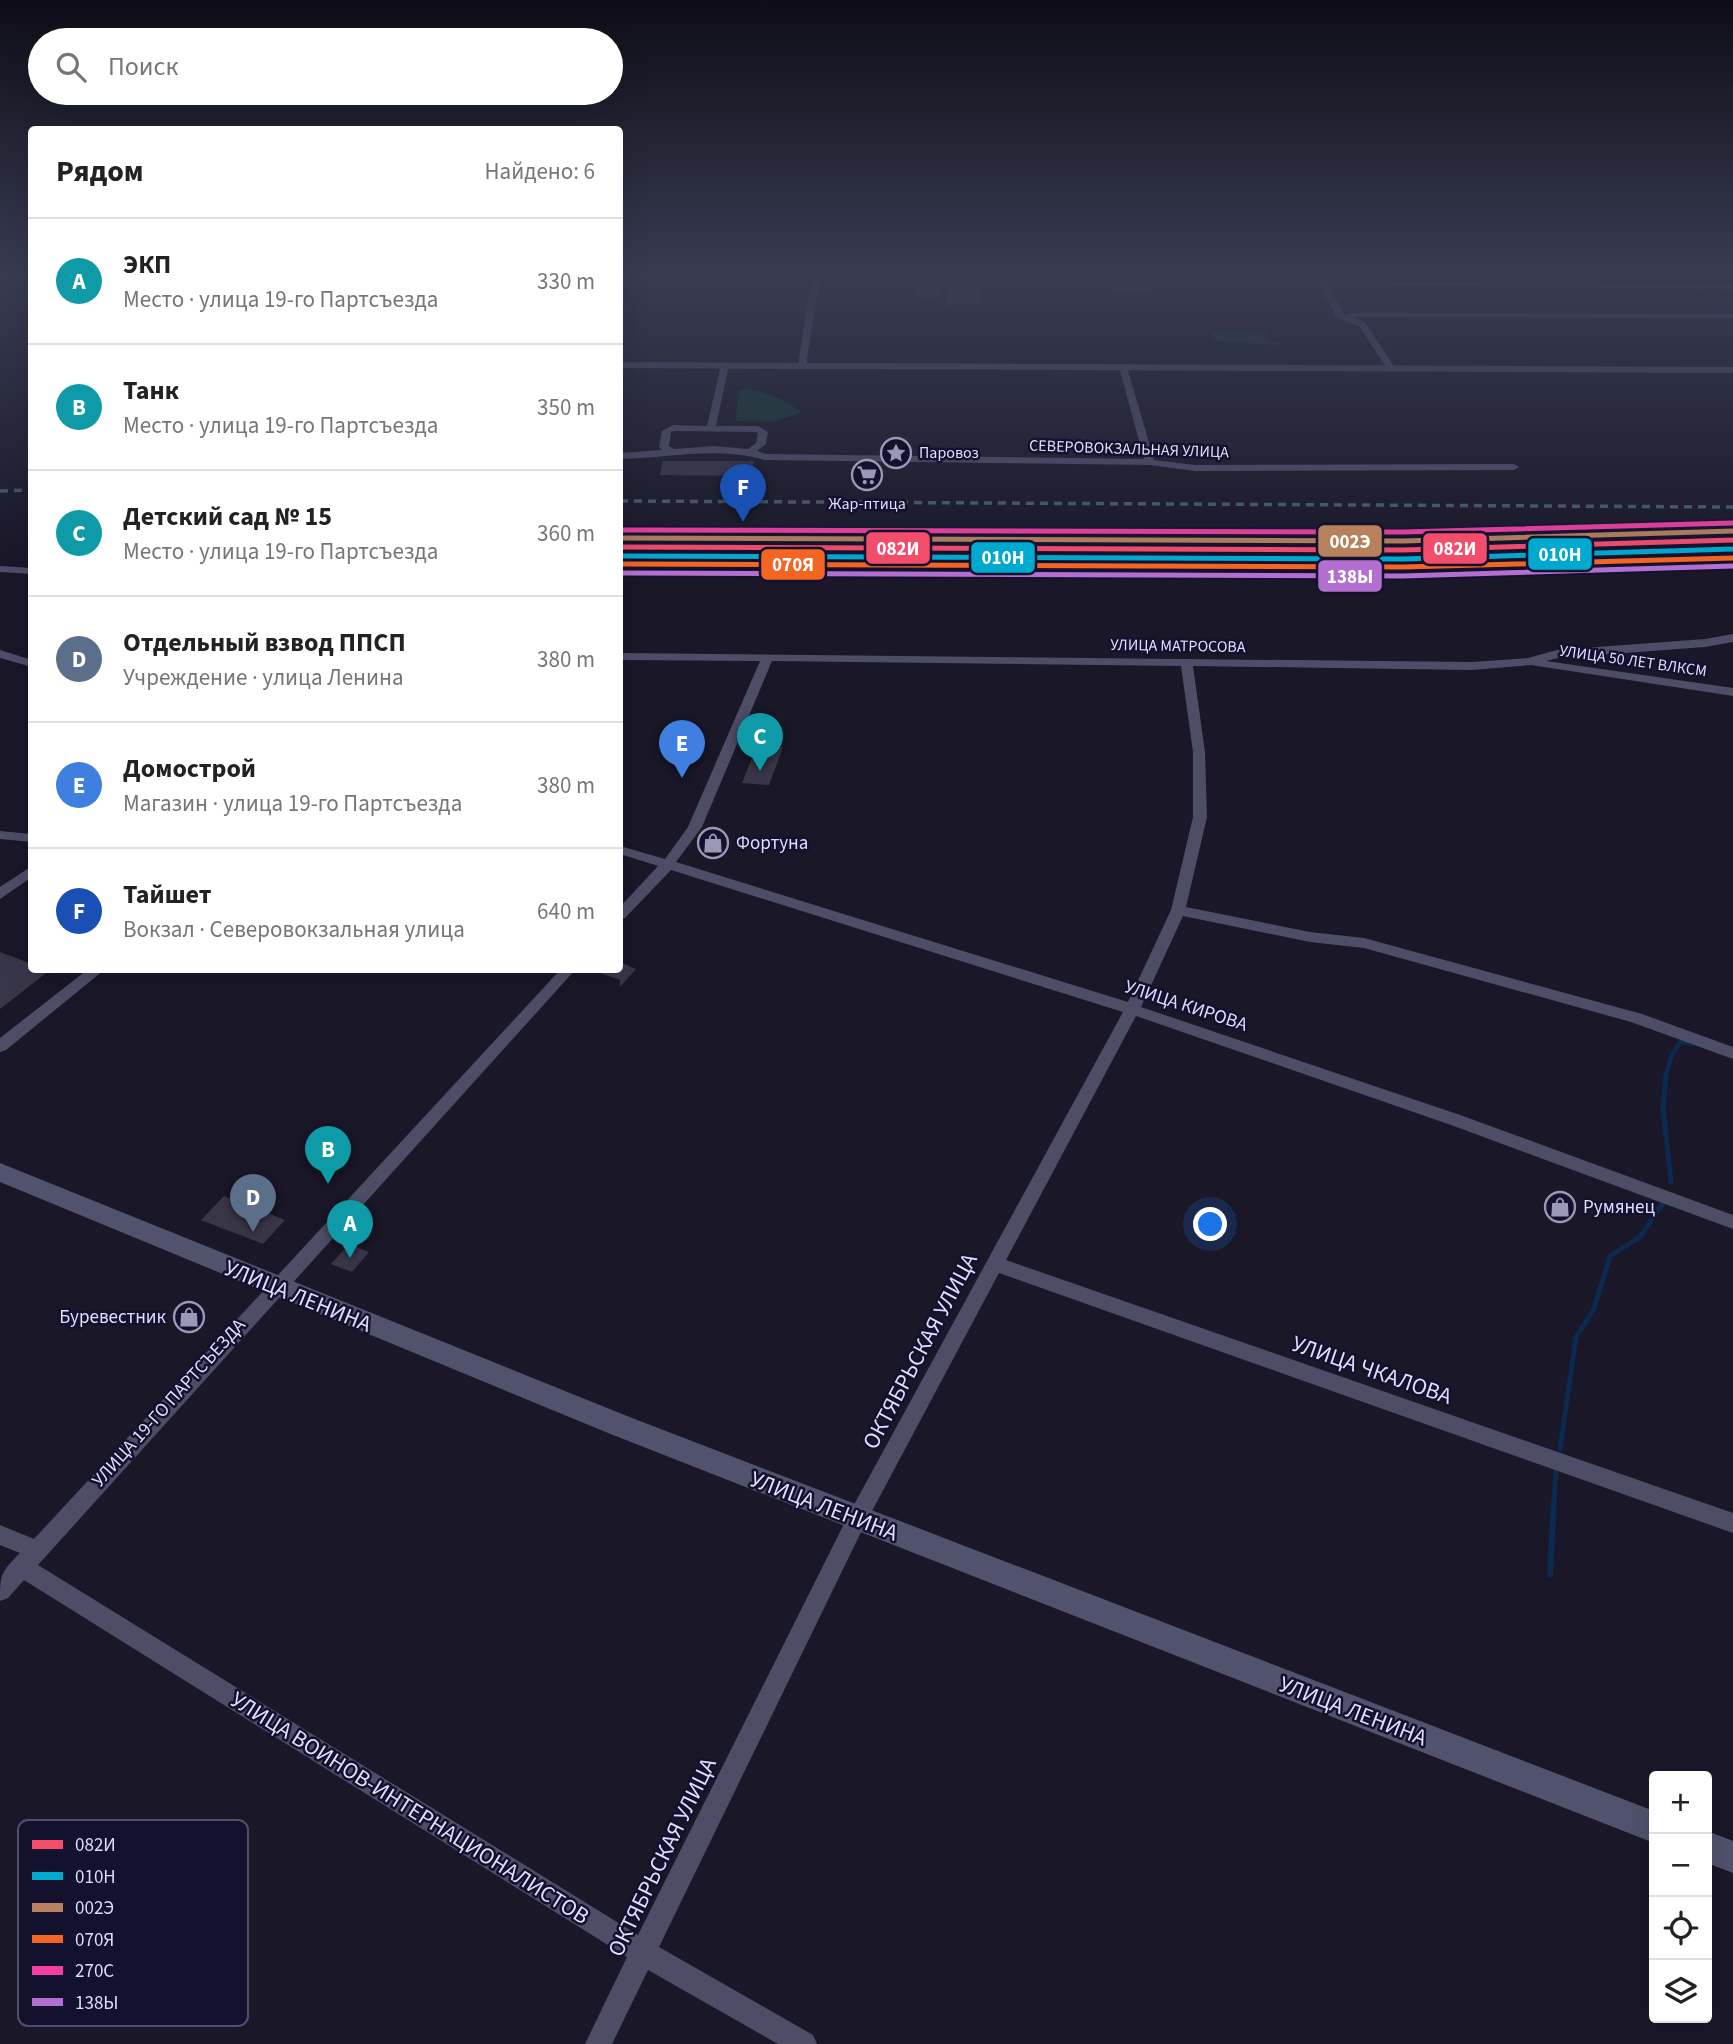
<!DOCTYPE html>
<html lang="ru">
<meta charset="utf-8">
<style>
body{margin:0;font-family:"Source Sans 3",sans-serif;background:#f6f6f6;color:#222}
.controls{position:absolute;right:21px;bottom:21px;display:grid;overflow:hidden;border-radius:7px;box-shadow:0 7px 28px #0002}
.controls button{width:63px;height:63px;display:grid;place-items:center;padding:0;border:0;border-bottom:2px solid #e0e0e0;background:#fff;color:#222;font:35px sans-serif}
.you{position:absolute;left:1211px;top:1225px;width:24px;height:24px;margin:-18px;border:5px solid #fff;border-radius:50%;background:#1a73e8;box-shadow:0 0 0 10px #1a73e833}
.badge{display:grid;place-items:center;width:46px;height:46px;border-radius:50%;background:#2563eb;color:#fff;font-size:23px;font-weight:700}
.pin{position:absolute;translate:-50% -58px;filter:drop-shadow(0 2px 4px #0008)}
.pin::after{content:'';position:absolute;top:37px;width:24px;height:21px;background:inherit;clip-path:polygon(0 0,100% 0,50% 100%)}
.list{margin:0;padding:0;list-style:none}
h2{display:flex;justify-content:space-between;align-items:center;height:91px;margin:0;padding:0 28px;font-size:30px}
h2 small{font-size:23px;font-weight:400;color:#767676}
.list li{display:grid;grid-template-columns:46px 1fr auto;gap:21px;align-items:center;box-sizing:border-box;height:126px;padding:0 28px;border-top:2px solid #e0e0e0}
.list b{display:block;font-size:26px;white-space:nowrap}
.list p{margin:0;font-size:23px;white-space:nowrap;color:#767676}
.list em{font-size:23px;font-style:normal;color:#767676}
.icon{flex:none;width:38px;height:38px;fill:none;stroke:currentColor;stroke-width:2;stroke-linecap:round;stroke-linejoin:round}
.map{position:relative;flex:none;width:1733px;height:2044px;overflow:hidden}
.search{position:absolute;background:#fff;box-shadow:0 7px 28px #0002;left:28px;top:28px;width:595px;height:77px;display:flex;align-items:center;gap:18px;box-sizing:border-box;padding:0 24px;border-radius:38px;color:#767676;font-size:26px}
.panel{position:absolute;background:#fff;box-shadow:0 7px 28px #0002;left:28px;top:126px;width:595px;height:847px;border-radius:7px}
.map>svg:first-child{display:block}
</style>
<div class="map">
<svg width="1733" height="2044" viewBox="0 0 1733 2044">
<rect width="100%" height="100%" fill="#191728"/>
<g fill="#143432">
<polygon points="1105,276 1147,276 1153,292 1111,292"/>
<polygon points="1211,331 1265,331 1270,342 1277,342 1279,345 1216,341"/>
<path d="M740,389c21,0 45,11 62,23l-30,10 -37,-1z"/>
</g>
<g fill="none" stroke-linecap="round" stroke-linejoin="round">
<g stroke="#0c2a4f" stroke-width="2.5">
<polyline points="1694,276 1701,283"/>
<polyline points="1708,291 1724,309 1733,312"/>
</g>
<polyline stroke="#0c2a4f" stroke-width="4.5" points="1665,1077 1672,1055 1681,1041 1692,1044"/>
<g stroke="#0c2a4f" stroke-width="5">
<polyline points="1666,1075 1663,1108 1671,1182"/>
<polyline points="1560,1449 1576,1337 1594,1309 1610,1256 1640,1237 1663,1203"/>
<polyline points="1554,1502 1556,1471"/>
</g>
<polyline stroke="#0c2a4f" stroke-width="6" points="1550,1574 1554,1500"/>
</g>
<g fill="#383649">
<polygon points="916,283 939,284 939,297 916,297"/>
<polygon points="965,287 982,288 983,303 947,305 946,290 965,290"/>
<polygon points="663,461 754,461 751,476 660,475"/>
<polygon points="757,745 783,747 769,785 742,783"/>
<polygon points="0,952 32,964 32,970 50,970 0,1009"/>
<polygon points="620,962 636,969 620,987 620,980 594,971 620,970"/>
<polygon points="224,1196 285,1220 263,1244 201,1220"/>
<polygon points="349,1244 369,1252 352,1272 331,1264"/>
</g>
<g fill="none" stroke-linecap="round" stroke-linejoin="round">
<g fill="#4d4d68" fill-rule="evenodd">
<polygon points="812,276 820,276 806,365 802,368 798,365"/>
<polygon points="1323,281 1733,285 1733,289 1328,285 1345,315 1349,313 1733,314 1733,318 1353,317 1365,322 1395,368 1391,371 1388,370 1359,326 1336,317 1319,283"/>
<path d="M725,362l4,3 -13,61h42l10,6 -2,12 -9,7 9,3 378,5 -25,-92 4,-3 4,3 27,93 41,5 319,-1 5,3 -5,3 -319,1 -45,-6 -385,-5c-49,-14 -96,-2 -145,-1v-6l42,-3 -3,-3 3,-16 11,-6 34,1 14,-61zM675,431l81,1 2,1 -2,10 -8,6 -34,-3 -40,3 -5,-3 2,-14z"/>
<polygon points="0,566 32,568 32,574 0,572"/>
<path d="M1733,634v8l-28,5 -147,11 -12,3 187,27v8l-202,-31 -59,5 -279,-4 12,86 2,65 -21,90 124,25 54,6 278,76 91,33v12l-102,-37 -267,-74 -54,-6 -127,-26 -42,91 322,109 270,99v14l-282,-104 -315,-109 -130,244 727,253v20l-734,-260 -135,253 -205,421 154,88 4,9h-39l-130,-74 -36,74h-27l42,-87 -603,-377 -16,18 -8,3c0,-27 1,-29 20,-48l-20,-8v-20l34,14 526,-569h15l-537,595 600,370 212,-423 273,-500 -452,-142 -46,48 -5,2v-13l38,-41 -38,-12v-8l45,13 23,-32 72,-166 -140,-1v-7l852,9 56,-4 29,-8 148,-11zM772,661l409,5 12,86v65l-22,93 -43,92 -452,-140 26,-35z"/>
<polygon points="0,650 32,660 32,667 0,658"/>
<polygon points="0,831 32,834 32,842 0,839"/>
<polygon points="32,866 32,877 0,899 0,887"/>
<polygon points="87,970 104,970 6,1050 0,1052 0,1038"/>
</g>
<polygon fill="#4d4d68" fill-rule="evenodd" points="620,362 1733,367 1733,373 620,368"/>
<g fill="#50526e" fill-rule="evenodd">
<polygon points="0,1163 627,1416 1654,1811 1654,1843 608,1433 0,1182"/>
<polygon points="1707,1831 1733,1841 1733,1873 1707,1863"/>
</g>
<g stroke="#465e70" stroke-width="3.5" stroke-dasharray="8 6" stroke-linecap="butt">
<polyline points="0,491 32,490"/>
<polyline points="620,501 1733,507"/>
</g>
<g stroke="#13112e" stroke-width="9">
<polyline id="rail-1" points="620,547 1403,550 1733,540"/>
</g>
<g stroke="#13112e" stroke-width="9">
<polyline id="rail-2" points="620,556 1403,559 1733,549"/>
</g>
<g stroke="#13112e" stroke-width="9">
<polyline id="rail-3" points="620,538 1403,541 1733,531"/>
</g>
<g stroke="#13112e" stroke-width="9">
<polyline id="rail-4" points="620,564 1403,567 1733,558"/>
</g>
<g stroke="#13112e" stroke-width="9">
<polyline id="rail-5" points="620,530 1403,532 1732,523"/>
</g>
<g stroke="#13112e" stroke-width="9">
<polyline id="rail-6" points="620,573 1403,576 1733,566"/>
</g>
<use href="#rail-1" stroke="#f44d6c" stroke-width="5"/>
<use href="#rail-2" stroke="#00a9ce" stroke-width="5"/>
<use href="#rail-3" stroke="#b6815c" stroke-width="5"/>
<use href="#rail-4" stroke="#f26522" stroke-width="5"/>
<use href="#rail-5" stroke="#f240a1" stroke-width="5"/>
<use href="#rail-6" stroke="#b36fd0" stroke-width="5"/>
</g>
<linearGradient id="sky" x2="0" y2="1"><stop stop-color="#0e0d16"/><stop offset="0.49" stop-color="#383c53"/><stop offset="1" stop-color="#383c53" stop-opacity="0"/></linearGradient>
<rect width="1733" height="562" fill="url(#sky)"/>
<defs>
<g id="sight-ring" transform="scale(1.575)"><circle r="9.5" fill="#13112e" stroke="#9a98b4" stroke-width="1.5"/><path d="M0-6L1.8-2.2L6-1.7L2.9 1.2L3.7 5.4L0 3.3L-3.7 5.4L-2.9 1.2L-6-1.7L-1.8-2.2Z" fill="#9a98b4"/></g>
<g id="supermarket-ring" transform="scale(1.575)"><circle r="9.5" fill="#13112e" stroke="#9a98b4" stroke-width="1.5"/><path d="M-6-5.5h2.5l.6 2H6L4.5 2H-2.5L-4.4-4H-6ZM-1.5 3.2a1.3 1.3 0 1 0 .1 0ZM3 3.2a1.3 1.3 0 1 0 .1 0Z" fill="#9a98b4"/></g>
<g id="shop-ring" transform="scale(1.575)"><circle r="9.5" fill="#13112e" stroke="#9a98b4" stroke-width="1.5"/><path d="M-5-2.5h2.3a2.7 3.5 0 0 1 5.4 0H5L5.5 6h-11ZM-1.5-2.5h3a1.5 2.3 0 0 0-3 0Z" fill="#9a98b4"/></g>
</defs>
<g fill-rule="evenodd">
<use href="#sight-ring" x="896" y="453"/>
<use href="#supermarket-ring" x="867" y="475"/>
<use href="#shop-ring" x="713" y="843"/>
<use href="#shop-ring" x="1560" y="1207"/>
<use href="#shop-ring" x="189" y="1317"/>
</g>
<g text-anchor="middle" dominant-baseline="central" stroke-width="5" stroke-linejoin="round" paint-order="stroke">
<g font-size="16" fill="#dfdeff" stroke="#13112e">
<text transform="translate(1129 449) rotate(2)">СЕВЕРОВОКЗАЛЬНАЯ УЛИЦА</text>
<text transform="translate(1178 646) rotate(1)">УЛИЦА МАТРОСОВА</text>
<text transform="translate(1633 661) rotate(8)">УЛИЦА 50 ЛЕТ ВЛКСМ</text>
</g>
<g font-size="16" fill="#dfdeff" stroke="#13112e" text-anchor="start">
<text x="919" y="453">Паровоз</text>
<text x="867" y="504" text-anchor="middle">Жар-птица</text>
</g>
<g font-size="19" fill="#dfdeff" stroke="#13112e" text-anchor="start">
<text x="736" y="843">Фортуна</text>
<text x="1583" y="1207">Румянец</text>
<text x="166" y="1317" text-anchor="end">Буревестник</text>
</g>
<g font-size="19" fill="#dfdeff" stroke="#13112e">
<text transform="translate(1186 1006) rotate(18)">УЛИЦА КИРОВА</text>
<text transform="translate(169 1403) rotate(-48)">УЛИЦА 19-ГО ПАРТСЪЕЗДА</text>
</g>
<g font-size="23" fill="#dfdeff" stroke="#13112e">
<text transform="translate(298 1296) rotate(22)">УЛИЦА ЛЕНИНА</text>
<text transform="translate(920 1351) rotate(-62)">ОКТЯБРЬСКАЯ УЛИЦА</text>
<text transform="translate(1372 1370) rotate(19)">УЛИЦА ЧКАЛОВА</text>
<text transform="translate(824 1506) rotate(21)">УЛИЦА ЛЕНИНА</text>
<text transform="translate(1353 1711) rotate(21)">УЛИЦА ЛЕНИНА</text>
<text transform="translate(410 1808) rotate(32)">УЛИЦА ВОИНОВ-ИНТЕРНАЦИОНАЛИСТОВ</text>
<text transform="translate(662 1857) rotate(-64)">ОКТЯБРЬСКАЯ УЛИЦА</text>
</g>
</g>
<rect x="18" y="1820" width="230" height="206" rx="10" fill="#13112e" stroke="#504e6d" stroke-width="2"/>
<rect x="32" y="1840" width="31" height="9" fill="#f44d6c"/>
<rect x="32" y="1872" width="31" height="8" fill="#00a9ce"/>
<rect x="32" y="1903" width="31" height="9" fill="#b6815c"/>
<rect x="32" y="1935" width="31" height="8" fill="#f26522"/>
<rect x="32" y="1966" width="31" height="9" fill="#f240a1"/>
<rect x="32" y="1998" width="31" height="8" fill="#b36fd0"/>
<g font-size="19" fill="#dfdeff">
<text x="75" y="1851">082И</text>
<text x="75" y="1883">010Н</text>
<text x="75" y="1914">002Э</text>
<text x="75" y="1946">070Я</text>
<text x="75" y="1977">270С</text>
<text x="75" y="2009">138Ы</text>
</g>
<g stroke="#13112e" stroke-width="2.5">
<rect x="1317" y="524" width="66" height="34" rx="7" fill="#b6815c"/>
<rect x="865" y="531" width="66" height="34" rx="7" fill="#f44d6c"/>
<rect x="1422" y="532" width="66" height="33" rx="7" fill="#f44d6c"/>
<rect x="1527" y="537" width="66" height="34" rx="7" fill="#00a9ce"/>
<rect x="970" y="541" width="66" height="33" rx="7" fill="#00a9ce"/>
<rect x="760" y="548" width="66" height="33" rx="7" fill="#f26522"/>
<rect x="1317" y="559" width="66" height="34" rx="7" fill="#b36fd0"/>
</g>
<g font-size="19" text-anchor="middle" font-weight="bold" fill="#fff">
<text x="1350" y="548">002Э</text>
<text x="898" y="555">082И</text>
<text x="1455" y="555">082И</text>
<text x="1560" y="561">010Н</text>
<text x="1003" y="564">010Н</text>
<text x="793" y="571">070Я</text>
<text x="1350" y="583">138Ы</text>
</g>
</svg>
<div class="controls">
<button>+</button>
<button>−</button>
<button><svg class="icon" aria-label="locate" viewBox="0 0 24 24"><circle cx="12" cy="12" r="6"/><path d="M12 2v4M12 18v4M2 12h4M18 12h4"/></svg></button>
<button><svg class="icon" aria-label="layers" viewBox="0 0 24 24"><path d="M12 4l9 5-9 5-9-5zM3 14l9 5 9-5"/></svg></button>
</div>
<div class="you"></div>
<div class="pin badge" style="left:350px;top:1258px;background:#0f9aa8">A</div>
<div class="pin badge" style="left:328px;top:1184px;background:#0f9aa8">B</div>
<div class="pin badge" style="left:760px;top:771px;background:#0f9aa8">C</div>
<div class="pin badge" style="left:253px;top:1232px;background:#5c6f8a">D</div>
<div class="pin badge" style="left:682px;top:778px;background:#3f7fe0">E</div>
<div class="pin badge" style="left:743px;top:522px;background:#1a4fb4">F</div>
<div class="search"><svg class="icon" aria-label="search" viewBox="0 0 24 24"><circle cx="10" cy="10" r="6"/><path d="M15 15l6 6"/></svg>Поиск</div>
<section class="panel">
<h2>Рядом<small>Найдено: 6</small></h2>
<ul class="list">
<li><span class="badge" style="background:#0f9aa8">A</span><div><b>ЭКП</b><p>Место · улица 19-го Партсъезда</p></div><em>330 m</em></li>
<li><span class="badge" style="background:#0f9aa8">B</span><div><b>Танк</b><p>Место · улица 19-го Партсъезда</p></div><em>350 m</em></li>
<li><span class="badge" style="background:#0f9aa8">C</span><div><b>Детский сад № 15</b><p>Место · улица 19-го Партсъезда</p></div><em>360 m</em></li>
<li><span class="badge" style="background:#5c6f8a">D</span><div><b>Отдельный взвод ППСП</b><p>Учреждение · улица Ленина</p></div><em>380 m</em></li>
<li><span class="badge" style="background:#3f7fe0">E</span><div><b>Домострой</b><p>Магазин · улица 19-го Партсъезда</p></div><em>380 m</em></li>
<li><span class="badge" style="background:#1a4fb4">F</span><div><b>Тайшет</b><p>Вокзал · Северовокзальная улица</p></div><em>640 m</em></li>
</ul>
</section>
</div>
